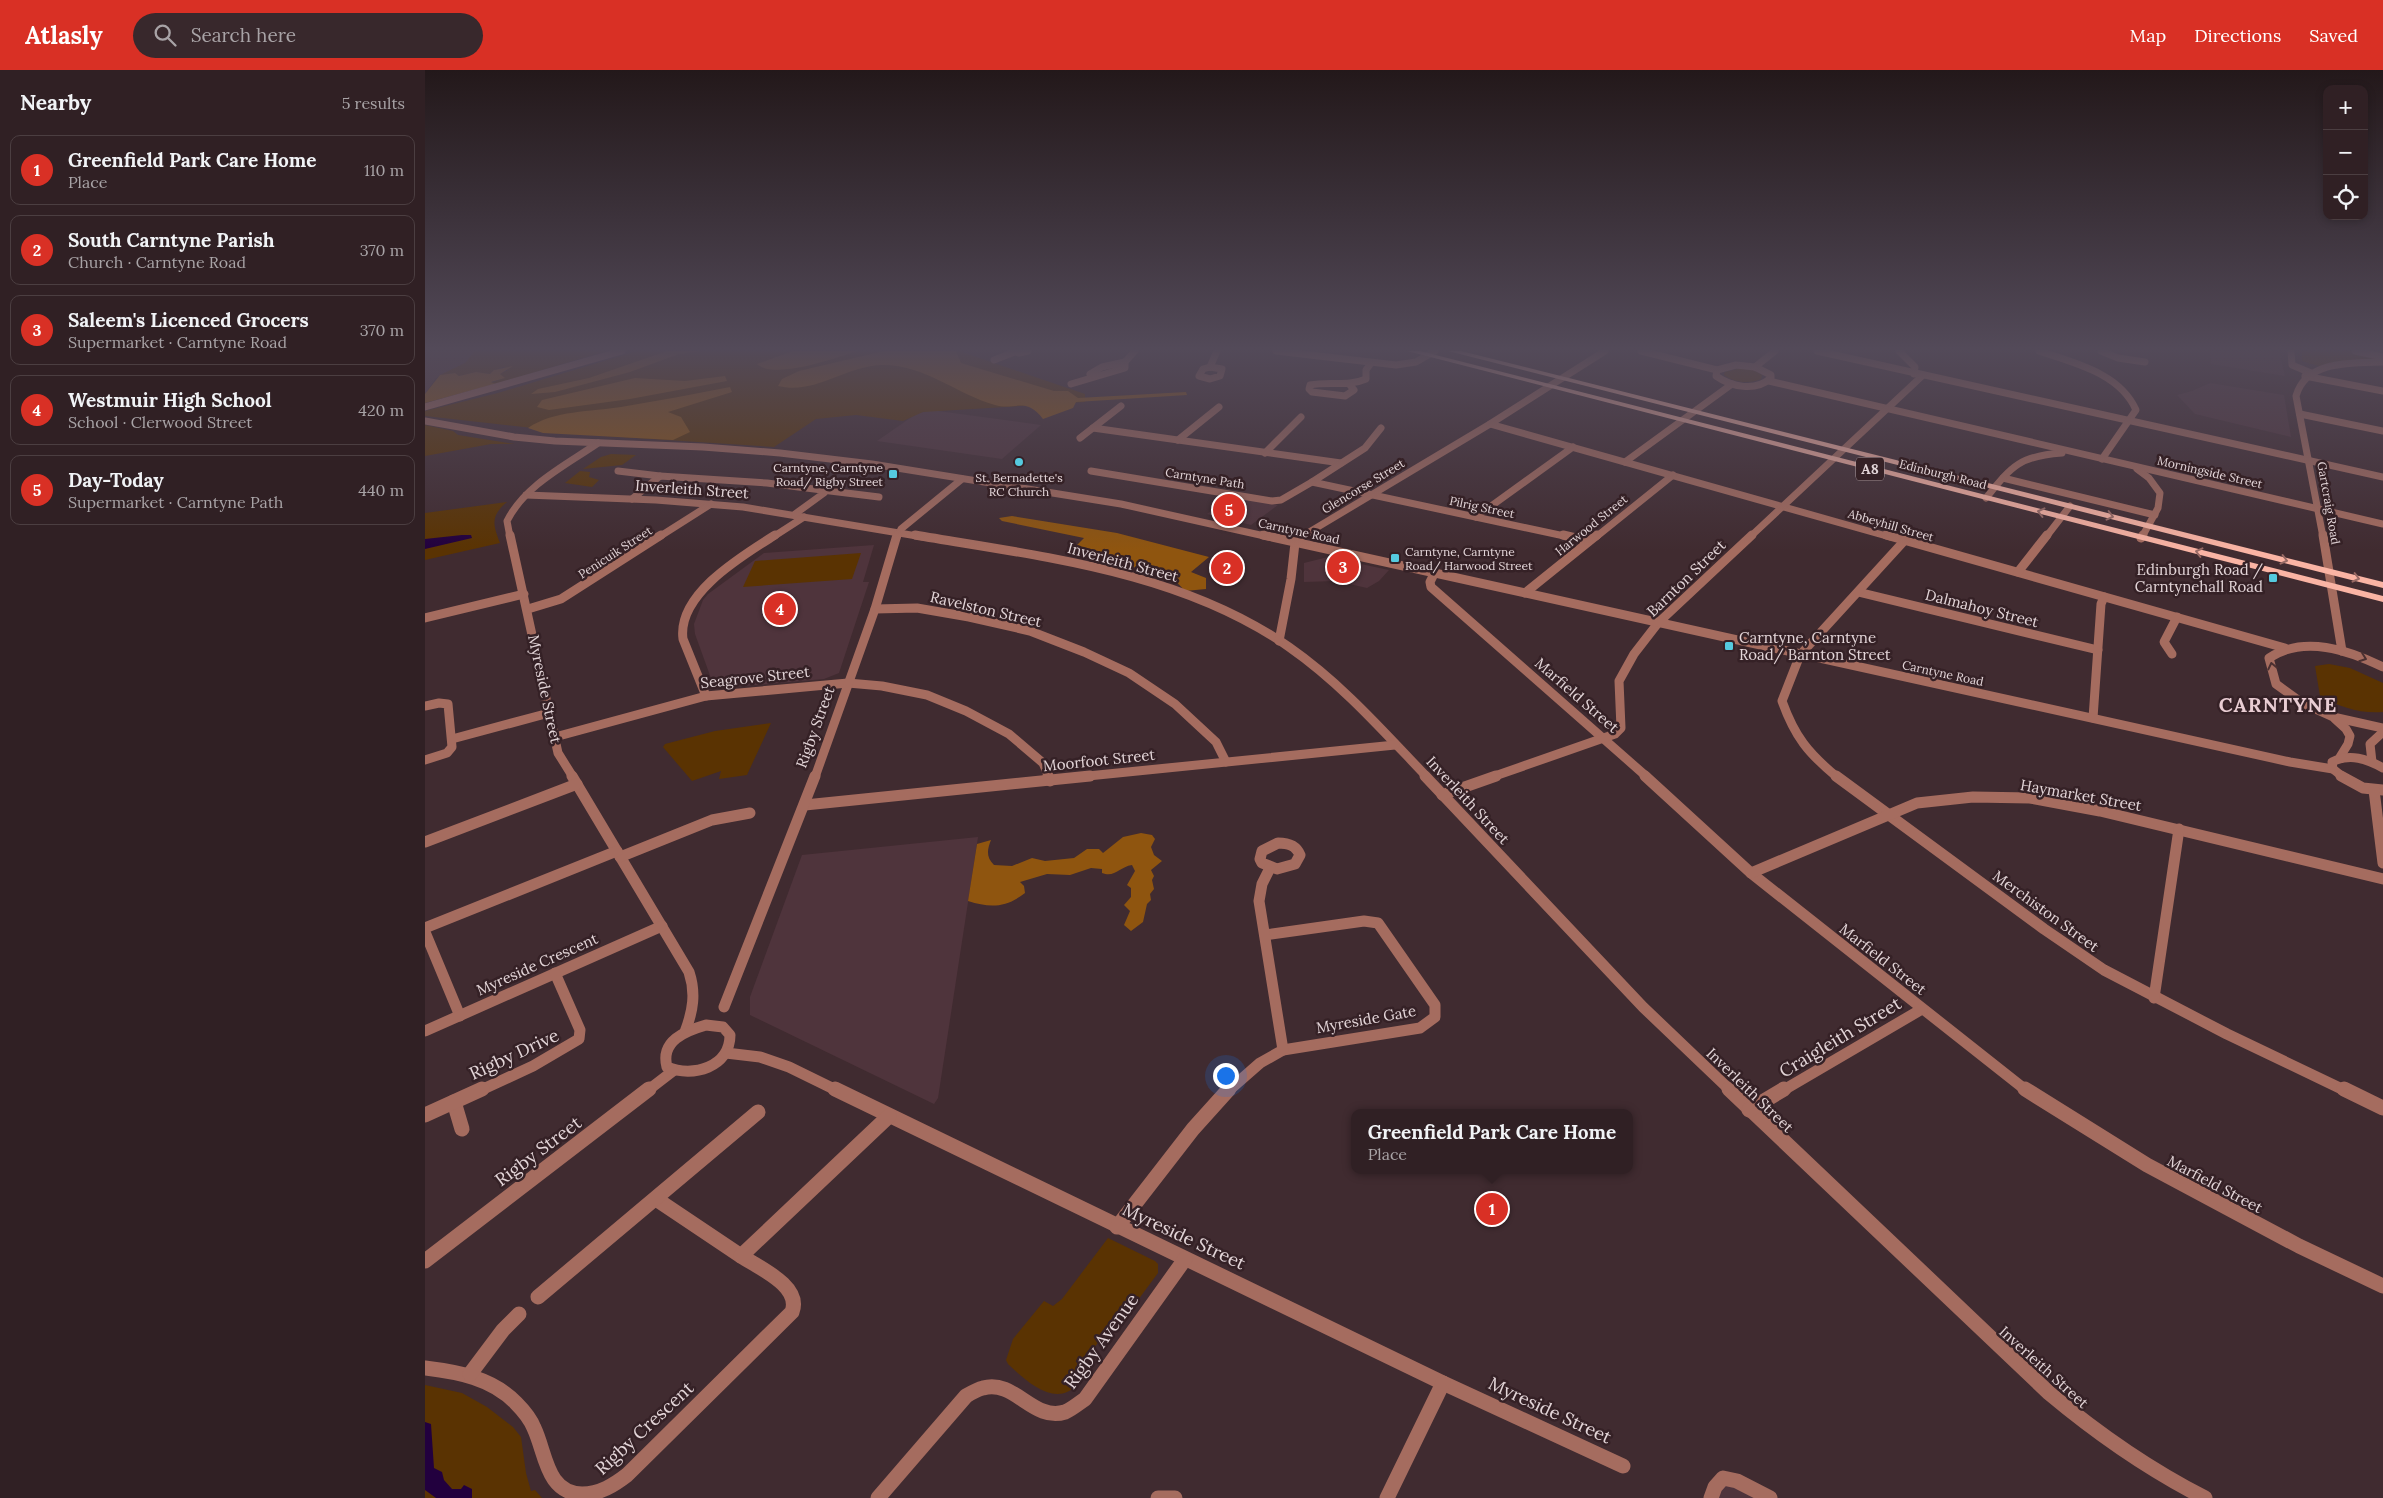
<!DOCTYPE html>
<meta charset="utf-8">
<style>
body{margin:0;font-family:Lora,serif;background:#38282c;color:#f1f3f6}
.controls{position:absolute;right:15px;top:15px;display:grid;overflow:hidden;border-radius:10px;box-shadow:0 2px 8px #0003}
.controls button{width:45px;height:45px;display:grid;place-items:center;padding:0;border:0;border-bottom:1px solid #4b3e41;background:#302024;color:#f1f3f6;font:25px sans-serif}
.you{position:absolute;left:800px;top:1005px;width:18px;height:18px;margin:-12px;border:4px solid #fff;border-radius:50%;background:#1a73e8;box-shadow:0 0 0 8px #1a73e833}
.badge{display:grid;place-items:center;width:32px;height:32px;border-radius:50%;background:#d93025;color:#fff;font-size:16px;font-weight:700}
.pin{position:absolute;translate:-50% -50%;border:2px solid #fff;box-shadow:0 1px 5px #0006}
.popup{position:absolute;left:926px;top:1039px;width:282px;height:65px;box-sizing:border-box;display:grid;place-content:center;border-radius:10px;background:#302024;filter:drop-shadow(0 1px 4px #0005);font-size:16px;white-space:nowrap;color:#a8a3a6}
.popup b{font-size:19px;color:#f1f3f6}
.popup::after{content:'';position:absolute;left:50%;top:100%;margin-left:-10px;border:10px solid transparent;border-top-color:#302024}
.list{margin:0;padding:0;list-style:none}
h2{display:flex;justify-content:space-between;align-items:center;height:65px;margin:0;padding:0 20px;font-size:21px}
h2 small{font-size:16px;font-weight:400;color:#a8a3a6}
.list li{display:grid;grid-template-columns:32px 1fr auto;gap:15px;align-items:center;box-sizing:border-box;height:70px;margin:0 10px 10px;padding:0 10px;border:1px solid #4b3e41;border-radius:10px}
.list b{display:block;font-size:19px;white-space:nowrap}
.list p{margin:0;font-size:16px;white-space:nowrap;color:#a8a3a6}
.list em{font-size:16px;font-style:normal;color:#a8a3a6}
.icon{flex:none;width:28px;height:28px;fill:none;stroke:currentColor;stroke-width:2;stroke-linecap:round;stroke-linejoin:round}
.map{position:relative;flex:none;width:1958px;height:1428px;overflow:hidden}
header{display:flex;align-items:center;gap:30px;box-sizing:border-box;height:70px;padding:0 25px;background:#d93025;color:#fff}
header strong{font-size:24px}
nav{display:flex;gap:28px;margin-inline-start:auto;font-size:18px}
.search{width:350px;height:45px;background:#38282c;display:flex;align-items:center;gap:12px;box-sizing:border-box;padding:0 18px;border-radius:28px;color:#a8a3a6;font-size:19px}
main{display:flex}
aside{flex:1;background:#302024}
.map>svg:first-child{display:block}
</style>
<header>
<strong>Atlasly</strong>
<div class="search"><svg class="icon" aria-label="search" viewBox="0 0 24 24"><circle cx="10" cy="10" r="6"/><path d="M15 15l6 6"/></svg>Search here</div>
<nav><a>Map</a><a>Directions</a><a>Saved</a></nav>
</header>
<main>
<aside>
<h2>Nearby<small>5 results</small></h2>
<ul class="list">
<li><span class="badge">1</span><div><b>Greenfield Park Care Home</b><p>Place</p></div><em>110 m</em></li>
<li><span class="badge">2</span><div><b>South Carntyne Parish</b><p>Church · Carntyne Road</p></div><em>370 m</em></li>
<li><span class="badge">3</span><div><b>Saleem's Licenced Grocers</b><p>Supermarket · Carntyne Road</p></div><em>370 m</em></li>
<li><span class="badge">4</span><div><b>Westmuir High School</b><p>School · Clerwood Street</p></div><em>420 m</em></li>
<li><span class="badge">5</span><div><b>Day-Today</b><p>Supermarket · Carntyne Path</p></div><em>440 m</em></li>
</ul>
</aside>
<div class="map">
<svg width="1958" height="1428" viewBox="0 0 1958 1428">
<rect width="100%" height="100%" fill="#402b30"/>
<g fill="#4f343c">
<polygon points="0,281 50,281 40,293 11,308 0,324"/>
<polygon points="1785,281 1854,282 1860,306 1786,294"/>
<polygon points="1785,313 1859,325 1866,367 1770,344 1752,325 1767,321"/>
<polygon points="502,341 513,341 616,355 577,389 452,371 491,344"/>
<polygon points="806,426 853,435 826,455 782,444"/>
<polygon points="449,475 438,512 444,512 414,603 399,609 307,617 287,611 270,564 269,554 278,530 283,524 339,483"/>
<polygon points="903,487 964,500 954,511 942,518 911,511 879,512 879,493"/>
<polygon points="553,767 513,1028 509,1034 325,945 325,927 377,785"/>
<polygon points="1294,1411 1344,1428 1286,1428"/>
</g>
<g fill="#5a3302">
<polygon points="50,281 181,281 70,314 66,313 79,308 75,304 83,300 79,297 69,300 65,304 51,302 34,306 30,303 15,305 40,293"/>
<polygon points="212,281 534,281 660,324 660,332 498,342 478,351 431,345 391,349 349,377 180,366 0,346 0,341 73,323"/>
<polygon points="1877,281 1922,281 1952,289 1894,296 1877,291"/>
<path d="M1316,298l11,1 10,6 -1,4c-11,5 -27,4 -37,-4l1,-3z"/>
<polygon points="0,355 28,361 33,365 90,374 66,374 0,386"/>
<polygon points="186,384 211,385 197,395 158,399 176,387"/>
<polygon points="155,401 165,402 164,407 174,410 167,417 140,413"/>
<path d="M82,432c-17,14 -14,23 -7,41l-75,17v-47z"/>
<polygon points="436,483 427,509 318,517 330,491"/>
<path d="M1904,594l21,4 33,15v29c-23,2 -43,-5 -63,-16l-5,-30z"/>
<polygon points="346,653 322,705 294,709 296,701 267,711 238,677 240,674 290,661"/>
<path d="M683,1168l47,23 3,3v9l-20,27 -19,13 -32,45c1,12 -1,18 -10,27 -22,23 -51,-4 -69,-21l-2,-4 7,-21 31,-38 9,5 9,-7z"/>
<polygon points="0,1315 37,1323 62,1337 88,1357 96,1367 101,1403 106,1421 110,1420 117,1428 0,1428"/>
</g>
<g fill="#8f550f">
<polygon points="242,281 277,281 254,284 205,302 130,322 106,324 113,319 164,308"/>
<path d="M368,281h64c-21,7 -83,29 -100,13z"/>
<path d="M459,281h72l5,12 93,28h14l10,7 108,-6 1,3 -111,7 -3,6 -30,11c-18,-23 -28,-8 -48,-14 -39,-11 -71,-41 -114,-40 -38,2 -66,30 -103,21l4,-7 17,-8z"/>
<polygon points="88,296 75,304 80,308 66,312 70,314 0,333 0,324 15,305 30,303 34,306 51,302 65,304 69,300"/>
<polygon points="300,306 302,311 205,329 124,340 112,337 117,330 210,308 260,311"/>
<path d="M305,317l2,5 -64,20 13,5 9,15 -17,8 -130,-7 -15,-5c26,-18 63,-16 93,-21 36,-6 73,-13 109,-20z"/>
<polygon points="587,446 692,463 784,487 766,502 781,508 781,519 760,521 747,507 646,481 659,468 577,451 574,448"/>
<path d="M716,763l11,2 3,4 -4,8 3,8 8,6 -11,9 3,6 -2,4 2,9 -4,5 1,6 -4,4 -4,18 -12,9 -7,-6 6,-14 -6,-6 7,-8v-9l-4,-3 8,-14 -3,-6c-13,2 -17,13 -30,8v-4l-11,-1 -21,7 -23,-1 -27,8 4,4 1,7c-19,15 -35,15 -57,8l9,-57 14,-4c-4,10 -5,17 3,25l18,1 20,-8 13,3 29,-3 13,-9h12l4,4 20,-16z"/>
</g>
<g fill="#22003e">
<polygon points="37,465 46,465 47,468 0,479 0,469"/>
<polygon points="0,1352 6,1354 9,1398 17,1402 19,1410 27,1419 36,1419 39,1415 47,1419 47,1428 11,1428 0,1420"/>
</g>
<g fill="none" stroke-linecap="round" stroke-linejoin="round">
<g stroke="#a56c5f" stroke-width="7">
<polyline points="586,281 594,283 603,281"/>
<polyline points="851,281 971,295 991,292 1010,281"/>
<polyline points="1216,281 1292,300"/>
<polyline points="1392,281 1958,407"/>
<polyline points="1474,281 1490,297 1489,304"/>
<path d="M1614,281c35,12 81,22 97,59l-34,49"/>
<polyline points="1676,281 1693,288 1720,292"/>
<polyline points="1866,281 1867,295 1886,303"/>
<polyline points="1930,281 1958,287"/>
<polyline points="569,290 587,283"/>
<path d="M1311,295l19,2 16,8v3c-16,14 -39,9 -55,-2l1,-6z"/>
<polygon points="785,297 797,299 795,306 785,309 774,306 778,299"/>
<polyline points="785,297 792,281"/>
<polyline points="1330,297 1350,281"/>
<polyline points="668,306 665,304 677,297 700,292"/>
<polyline points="1880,306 1958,321"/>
<polyline points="1344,311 1958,454"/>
<polyline points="646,314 700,298 700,292 710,281"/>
<path d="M925,315l4,5 -9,6 -33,-4 -3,-3 1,-4c19,-4 38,2 56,-6v-9l5,-7"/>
<polyline points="1875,344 1958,361"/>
<polyline points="1065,354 1465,467"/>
<polyline points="668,358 916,393"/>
<polyline points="956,358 940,378 887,412 1144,467"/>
<polyline points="655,368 696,336"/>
<polyline points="753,370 794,337"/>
<polyline points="840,383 876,347"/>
<polyline points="1200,392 1307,314"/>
<polyline points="1712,399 1724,408 1735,423 1733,438 1717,467"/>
<polyline points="193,401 235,406"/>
<polyline points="666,401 847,431 856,430 887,412"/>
<polyline points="1578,408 1730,445"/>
<polyline points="397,420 454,427"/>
<polyline points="101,425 231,430 318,437 498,467"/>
<path d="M1561,428c26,-32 33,-42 76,-45"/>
<polyline points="207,429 235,406 342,413 397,420 399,423 370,444"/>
<polyline points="1051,447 1148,377"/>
<path d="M85,467l-3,-16c18,-36 59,-56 91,-78"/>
<polyline points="234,467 286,434"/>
<polyline points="348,467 379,447"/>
<polyline points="472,467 476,459 537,409"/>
<polyline points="876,467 1065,354 1180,281"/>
<polyline points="1171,467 1248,405"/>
<polyline points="1325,467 1497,306"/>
<polyline points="1621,467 1645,436"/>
</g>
<g stroke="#a56c5f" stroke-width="9">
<polyline points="85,465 133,683 148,707"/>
<path d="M490,465c128,22 265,36 374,112 53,37 94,84 138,130"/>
<polyline points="1138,465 1164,471"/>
<polyline points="1461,465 1860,578"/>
<polyline points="1716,468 1718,465"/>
<polyline points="1593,502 1622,465"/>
<polyline points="1009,504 1005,512 1006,517 1222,707"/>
<polyline points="1433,522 1673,580"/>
<polyline points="1100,523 1172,465"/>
<polyline points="103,539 136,529 236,465"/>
<polyline points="450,539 492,538 544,547 605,561 659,582 704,603 750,634 791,672 801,692"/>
<polyline points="0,548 99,524"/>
<polyline points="854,571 866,509 870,473 878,465"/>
<polyline points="1747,584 1739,572 1752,547"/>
<path d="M281,626l-23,-57c-6,-45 59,-83 92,-104"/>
<polyline points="0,636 14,633 23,634 27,677 22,683 0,690"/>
<polyline points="1668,648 1676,534 1679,527"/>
<polyline points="130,667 281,626 423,613 457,616 502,625 541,641 584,664 618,693 624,707"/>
<polyline points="27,669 124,643"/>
<polyline points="390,707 450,539 472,465"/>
<polyline points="653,707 970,675"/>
<polyline points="1067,707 1190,664 1196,658 1194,611 1209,584 1233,553 1327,465"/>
<path d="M1412,707c-29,-24 -42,-40 -55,-76l18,-46 105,-115"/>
</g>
<g stroke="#a56c5f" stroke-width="11">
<path d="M147,706l117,196c7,21 4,39 -4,60"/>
<polyline points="623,706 625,711"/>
<polyline points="1000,706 1218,937 1306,1021"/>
<polyline points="1220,706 1326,803 1602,1021"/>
<polyline points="1411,706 1619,859 1679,900 1802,964 1921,1021"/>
<polyline points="1017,725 1071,706"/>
<polyline points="380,735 665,706"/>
<polyline points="0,772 152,714"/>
<path d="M853,773c10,0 18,2 22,12l-5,9 -18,5 -15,-6 -2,-4 2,-8z"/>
<polyline points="195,787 287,750 325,743"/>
<polyline points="1326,803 1492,733 1548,727 1605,728 1675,741 1958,809"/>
<polyline points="0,858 192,781"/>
<polyline points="0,862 35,946"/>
<polyline points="840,865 939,851 953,853 1010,935 1010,947 995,958 858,980"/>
<polyline points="1729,928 1754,759"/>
<polyline points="299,937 390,706"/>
<path d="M281,955l17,2 7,8c0,32 -37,43 -63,32 -7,-26 18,-36 39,-42z"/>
<polyline points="0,961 237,856"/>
<polyline points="301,983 335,987 364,997 413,1021"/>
<polyline points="54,1021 108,996 154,969 155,960 130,903"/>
<polyline points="222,1021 248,1001"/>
<polyline points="803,1021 835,993 858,980 834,831 837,814 845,798"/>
<polyline points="1357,1021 1497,939"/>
</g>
<g stroke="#a56c5f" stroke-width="15">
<polyline points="410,1019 1018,1313 1198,1396"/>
<path d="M1304,1019l320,304c49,41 99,76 156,105"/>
<polyline points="1600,1019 1722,1095 1874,1176 1958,1216"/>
<polyline points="1919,1019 1958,1038"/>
<polyline points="29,1032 37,1059"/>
<polyline points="1324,1040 1359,1019"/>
<polyline points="0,1045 57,1019"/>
<polyline points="231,1129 316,1186"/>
<polyline points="692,1157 768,1059 804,1019"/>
<polyline points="0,1191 224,1019"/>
<polyline points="113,1227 333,1042"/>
<path d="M0,1298c33,4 67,10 91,35 7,7 14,15 18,25 12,25 12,65 48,66 18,0 32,-9 45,-19l165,-163c10,-26 -33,-44 -51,-56l148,-140"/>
<polyline points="45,1304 78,1260 94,1244"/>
<path d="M453,1428l88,-102c5,-3 12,-7 17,-8 32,-9 50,34 82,24 7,-3 14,-9 20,-13l100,-140"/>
<polyline points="733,1428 750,1428"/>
<polyline points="962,1428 1018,1313"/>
<polyline points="1286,1428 1290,1417 1298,1408 1312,1411 1345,1428"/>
</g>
<g stroke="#a56c5f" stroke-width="7">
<polyline points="0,337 197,281"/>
<polyline points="0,351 89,367 130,371 278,377 355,383 447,394 696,434 844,467"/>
<path d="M1898,467l-27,-141c10,-36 56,-33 87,-34"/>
</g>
<g stroke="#a56c5f" stroke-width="9">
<polyline points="838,465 1865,692 1908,699"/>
<polyline points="1898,465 1917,581"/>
<path d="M1958,597c-35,-17 -79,-32 -114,-9l7,26 26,19 31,14 50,11"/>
<polyline points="1910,649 1921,659 1925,666 1923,674 1915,687"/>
<polyline points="1947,692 1945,674 1958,662"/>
<path d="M1918,707l-10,-8 -1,-7c18,-9 35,-3 51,6"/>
</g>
<g stroke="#a56c5f" stroke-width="11">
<polyline points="1916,706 1938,718 1958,720"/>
<polyline points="1949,720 1958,793"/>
</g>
<g fill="#fab4a4" fill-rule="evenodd">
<polygon points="982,281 995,281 1958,526 1958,532"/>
<polygon points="1023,281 1036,281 1958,512 1958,518"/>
</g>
</g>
<defs><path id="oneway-chevron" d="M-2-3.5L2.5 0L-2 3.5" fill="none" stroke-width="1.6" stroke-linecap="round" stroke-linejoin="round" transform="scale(1.25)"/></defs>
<g stroke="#986a65">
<use href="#oneway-chevron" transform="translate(1616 442) rotate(-166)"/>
<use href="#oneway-chevron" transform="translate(1685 446) rotate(14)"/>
<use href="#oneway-chevron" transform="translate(1774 482) rotate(-166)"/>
<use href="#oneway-chevron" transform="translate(1859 490) rotate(14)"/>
<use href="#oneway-chevron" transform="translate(1931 508) rotate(14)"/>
</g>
<g stroke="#4b3031">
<use href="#oneway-chevron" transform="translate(1938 588) rotate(20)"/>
<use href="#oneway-chevron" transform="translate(1847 596) rotate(-103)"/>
</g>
<linearGradient id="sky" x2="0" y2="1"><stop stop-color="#23181a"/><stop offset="0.58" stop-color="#534a59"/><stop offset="1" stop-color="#534a59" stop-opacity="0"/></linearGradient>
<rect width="1958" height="481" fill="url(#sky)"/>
<g fill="#55cadf" stroke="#352126" stroke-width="2">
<circle cx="594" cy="392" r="5"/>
<rect x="463" y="399" width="10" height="10" rx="2.5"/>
<rect x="965" y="483" width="10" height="10" rx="2.5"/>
<rect x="1843" y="503" width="10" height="10" rx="2.5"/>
<rect x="1299" y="571" width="10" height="10" rx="2.5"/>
</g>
<g text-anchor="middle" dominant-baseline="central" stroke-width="5" stroke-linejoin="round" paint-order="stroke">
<g font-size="12" fill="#e3d5d8" stroke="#352126" text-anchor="end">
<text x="458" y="397">Carntyne, Carntyne<tspan x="458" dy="14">Road/ Rigby Street</tspan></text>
<text x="594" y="407" text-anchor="middle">St. Bernadette's<tspan x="594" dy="14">RC Church</tspan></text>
<text x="980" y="481" text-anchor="start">Carntyne, Carntyne<tspan x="980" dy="14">Road/ Harwood Street</tspan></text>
</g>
<g font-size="12" fill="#e3d5d8" stroke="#352126">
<text transform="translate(1785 402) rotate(13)">Morningside Street</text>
<text transform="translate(1518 404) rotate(14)">Edinburgh Road</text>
<text transform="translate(780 408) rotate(9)">Carntyne Path</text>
<text transform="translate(938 416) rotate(-31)">Glencorse Street</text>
<text transform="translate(1904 433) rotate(80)">Gartcraig Road</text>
<text transform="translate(1057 437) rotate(12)">Pilrig Street</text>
<text transform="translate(1166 455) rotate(-39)">Harwood Street</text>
<text transform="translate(1466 455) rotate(16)">Abbeyhill Street</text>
<text transform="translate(874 461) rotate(12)">Carntyne Road</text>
<text transform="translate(190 482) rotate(-33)">Penicuik Street</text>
<text transform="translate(1518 603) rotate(12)">Carntyne Road</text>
</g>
<rect fill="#352126" stroke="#af9fa3" stroke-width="1" x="1431" y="387.5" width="28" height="23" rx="4"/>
<g font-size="14" font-weight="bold" fill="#e3d5d8">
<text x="1445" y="399">A8</text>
</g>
<g font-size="15" fill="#e3d5d8" stroke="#352126">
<text transform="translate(267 419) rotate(4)">Inverleith Street</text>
<text transform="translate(698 492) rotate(15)">Inverleith Street</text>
<text transform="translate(1261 508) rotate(-44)">Barnton Street</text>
<text transform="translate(1557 538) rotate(14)">Dalmahoy Street</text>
<text transform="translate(561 539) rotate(13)">Ravelston Street</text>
<text transform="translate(330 607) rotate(-6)">Seagrove Street</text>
<text transform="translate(120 619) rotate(78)">Myreside Street</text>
<text transform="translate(1152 625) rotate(41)">Marfield Street</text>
<text transform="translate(390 657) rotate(-70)">Rigby Street</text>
<text transform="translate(674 690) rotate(-6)">Moorfoot Street</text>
<text transform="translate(1656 725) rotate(10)">Haymarket Street</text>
<text transform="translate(1043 730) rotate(47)">Inverleith Street</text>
<text transform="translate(1621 841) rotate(36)">Merchiston Street</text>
<text transform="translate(1458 889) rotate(38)">Marfield Street</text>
<text transform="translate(112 894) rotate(-24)">Myreside Crescent</text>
<text transform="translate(941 949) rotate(-10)">Myreside Gate</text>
<text transform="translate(1325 1020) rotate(44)">Inverleith Street</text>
<text transform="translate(1790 1114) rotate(28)">Marfield Street</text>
<text transform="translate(1619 1297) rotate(42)">Inverleith Street</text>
</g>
<g font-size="15" fill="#e3d5d8" stroke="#352126" text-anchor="end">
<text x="1838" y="499">Edinburgh Road /<tspan x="1838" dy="17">Carntynehall Road</tspan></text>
<text x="1314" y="567" text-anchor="start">Carntyne, Carntyne<tspan x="1314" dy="17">Road/ Barnton Street</tspan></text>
</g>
<g font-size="18" fill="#e3d5d8" stroke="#352126">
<text transform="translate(1415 967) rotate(-31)">Craigleith Street</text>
<text transform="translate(89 984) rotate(-25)">Rigby Drive</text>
<text transform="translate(113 1081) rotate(-37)">Rigby Street</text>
<text transform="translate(759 1166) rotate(25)">Myreside Street</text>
<text transform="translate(676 1271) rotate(-54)">Rigby Avenue</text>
<text transform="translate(1125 1340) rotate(25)">Myreside Street</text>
<text transform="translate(219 1358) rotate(-43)">Rigby Crescent</text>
</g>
<g font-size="20" font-weight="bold" letter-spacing="1" fill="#e9cdd3" stroke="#352126">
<text x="1853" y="634">CARNTYNE</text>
</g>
</g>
</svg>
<div class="controls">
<button>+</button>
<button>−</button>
<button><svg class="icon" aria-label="locate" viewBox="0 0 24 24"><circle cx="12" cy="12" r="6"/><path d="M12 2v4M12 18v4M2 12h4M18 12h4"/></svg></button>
</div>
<div class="you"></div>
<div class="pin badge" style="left:1067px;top:1139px">1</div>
<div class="popup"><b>Greenfield Park Care Home</b>Place</div>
<div class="pin badge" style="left:802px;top:498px">2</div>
<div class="pin badge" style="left:918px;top:497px">3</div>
<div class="pin badge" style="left:355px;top:539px">4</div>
<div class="pin badge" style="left:804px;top:440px">5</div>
</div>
</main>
